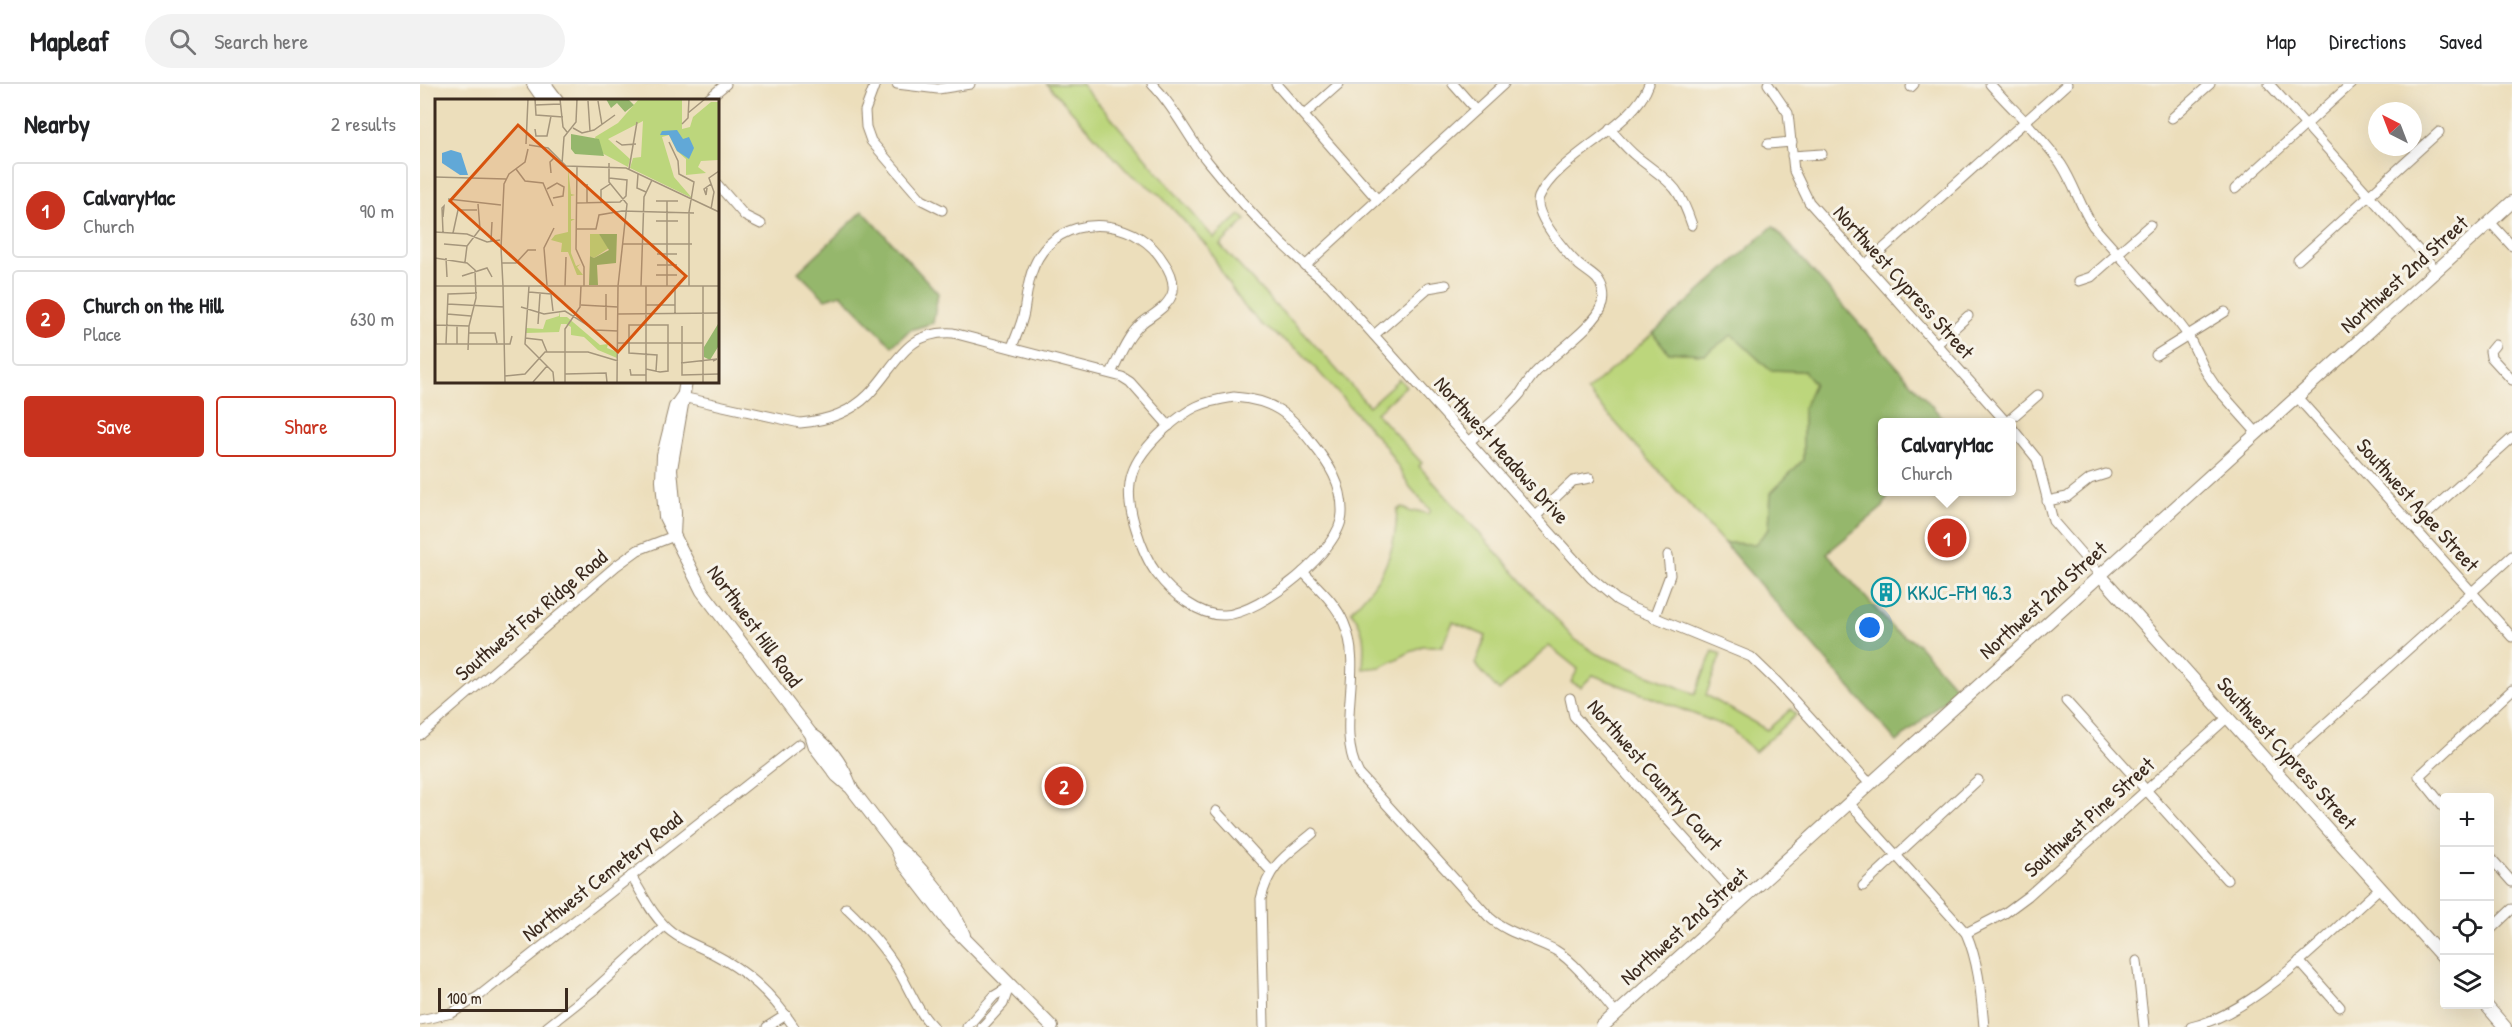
<!DOCTYPE html>
<meta charset="utf-8">
<style>
body{margin:0;font-family:"Patrick Hand",sans-serif;background:#f2f2f2;color:#202124}
.controls{position:absolute;right:18px;bottom:18px;display:grid;overflow:hidden;border-radius:6px;box-shadow:0 6px 24px #0002}
.controls button{width:54px;height:54px;display:grid;place-items:center;padding:0;border:0;border-bottom:2px solid #e0e0e0;background:#fff;color:#202124;font:30px sans-serif}
.compass{position:absolute;left:1948px;top:18px;width:54px;height:54px;border-radius:50%;background:#fff;box-shadow:0 6px 24px #0002;rotate:318deg}
.scale{position:absolute;left:18px;bottom:15px;width:130px;box-sizing:border-box;padding-left:6px;border:3px solid #3b2a1e;border-top:0;font-size:16px;line-height:21px;white-space:nowrap;color:#3b2a1e;-webkit-text-stroke:4px #f7f3e8;paint-order:stroke}
.you{position:absolute;left:1450px;top:544px;width:21px;height:21px;margin:-15px;border:4px solid #fff;border-radius:50%;background:#1a73e8;box-shadow:0 0 0 9px #1a73e833}
.badge{display:grid;place-items:center;width:39px;height:39px;border-radius:50%;background:#c8321e;color:#fff;font-size:20px;font-weight:700}
.pin{position:absolute;translate:-50% -50%;border:3px solid #fff;box-shadow:0 2px 6px #0006}
.popup{position:absolute;left:1458px;top:334px;width:138px;height:78px;box-sizing:border-box;display:grid;place-content:center;border-radius:6px;background:#fff;filter:drop-shadow(0 2px 4px #0005);font-size:20px;white-space:nowrap;color:#757577}
.popup b{font-size:22px;color:#202124}
.popup::after{content:'';position:absolute;left:50%;top:100%;margin-left:-12px;border:12px solid transparent;border-top-color:#fff}
.list{margin:0;padding:0;list-style:none}
h2{display:flex;justify-content:space-between;align-items:center;height:78px;margin:0;padding:0 24px;font-size:26px}
h2 small{font-size:20px;font-weight:400;color:#757577}
.list li{display:grid;grid-template-columns:39px 1fr auto;gap:18px;align-items:center;box-sizing:border-box;height:96px;margin:0 12px 12px;padding:0 12px;border:2px solid #e0e0e0;border-radius:6px}
.list b{display:block;font-size:22px;white-space:nowrap}
.list p{margin:0;font-size:20px;white-space:nowrap;color:#757577}
.list em{font-size:20px;font-style:normal;color:#757577}
.actions{display:flex;gap:12px;padding:18px 24px}
.actions a{flex:1;padding:14px 0;border:2px solid #c8321e;border-radius:6px;text-align:center;font-size:21px;color:#c8321e}
.actions .main{background:#c8321e;color:#fff}
.icon{flex:none;width:33px;height:33px;fill:none;stroke:currentColor;stroke-width:2;stroke-linecap:round;stroke-linejoin:round}
.map{position:relative;flex:none;width:2092px;height:943px;overflow:hidden}
header{display:flex;align-items:center;gap:36px;box-sizing:border-box;height:84px;padding:0 30px;background:#fff;border-bottom:2px solid #e0e0e0}
header strong{font-size:28px}
nav{display:flex;gap:33px;margin-inline-start:auto;font-size:21px}
.search{width:420px;height:54px;background:#f2f2f2;display:flex;align-items:center;gap:15px;box-sizing:border-box;padding:0 21px;border-radius:33px;color:#757577;font-size:22px}
main{display:flex}
aside{flex:1;background:#fff}
.map>svg:first-child{display:block}
</style>
<header>
<strong>Mapleaf</strong>
<div class="search"><svg class="icon" aria-label="search" viewBox="0 0 24 24"><circle cx="10" cy="10" r="6"/><path d="M15 15l6 6"/></svg>Search here</div>
<nav><a>Map</a><a>Directions</a><a>Saved</a></nav>
</header>
<main>
<aside>
<h2>Nearby<small>2 results</small></h2>
<ul class="list">
<li><span class="badge">1</span><div><b>CalvaryMac</b><p>Church</p></div><em>90 m</em></li>
<li><span class="badge">2</span><div><b>Church on the Hill</b><p>Place</p></div><em>630 m</em></li>
</ul>
<div class="actions"><a class="main">Save</a><a>Share</a></div>
</aside>
<div class="map">
<svg width="2092" height="943" viewBox="0 0 2092 943">
<rect width="100%" height="100%" fill="#f7f3e8"/>
<filter id="ink" filterUnits="userSpaceOnUse"><feTurbulence type="fractalNoise" baseFrequency=".0167" numOctaves="2"/><feDisplacementMap in="SourceGraphic" scale="12" xChannelSelector="R" yChannelSelector="G"/><feConvolveMatrix kernelMatrix="1 2 1 2 8 2 1 2 1" color-interpolation-filters="sRGB"/></filter>
<filter id="wash" filterUnits="userSpaceOnUse"><feTurbulence type="fractalNoise" baseFrequency=".008" numOctaves="4" result="noise"/><feDisplacementMap in="SourceGraphic" scale="24" xChannelSelector="R" yChannelSelector="G"/><feGaussianBlur stdDeviation="1.35" result="paint"/><feColorMatrix in="noise" values="0 0 0 0 0 0 0 0 0 0 0 0 0 0 0 0 0 1.4 0 .05"/><feComposite in="paint" operator="in"/></filter>
<g filter="url(#wash)">
<rect width="100%" height="100%" fill="#ecdebb"/>
<g fill="#bcd67c" stroke="#7c804d" stroke-width="1.5">
<path d="M627,0h34c46,50 88,103 133,154l26,-23 6,5 -26,25 55,60 29,28 65,73 30,-27 7,7 -30,27 46,50 -3,3 154,172 24,16 98,40 18,-43 8,3 -15,41 61,35 24,-21 5,6 -41,37 -25,-24 -137,-53 -12,12 -10,-5 7,-13 -29,-23 -50,45 -24,-27 11,-28 -33,-14 -11,24h-20l-41,21 -18,2c1,-25 4,-37 -12,-58 31,-31 45,-56 46,-101l5,-3 9,5 7,-1 9,3 4,-3 -21,-24 -24,-40 -85,-95 -39,-27 -18,-19 -20,-29 -15,-29 -50,-54 -33,-24z"/>
<polygon points="1233,249 1248,268 1285,270 1312,250 1350,286 1384,287 1394,299 1383,325 1383,376 1351,409 1349,445 1335,460 1304,459 1167,307"/>
</g>
<g fill="#95b76c" stroke="#687045" stroke-width="1.5">
<polygon points="443,127 518,209 513,239 490,246 472,262 421,210 405,215 378,188"/>
<polygon points="1353,142 1526,338 1462,338 1462,408 1470,408 1463,423 1407,469 1475,547 1497,559 1537,605 1477,658 1304,459 1335,460 1349,445 1351,409 1383,376 1383,325 1394,299 1384,287 1350,286 1312,251 1285,270 1248,268 1233,249"/>
</g>
</g>
<g filter="url(#ink)">
<g fill="none" stroke-linecap="round" stroke-linejoin="round">
<g stroke="#94846c" stroke-width="11">
<g id="minor">
<polyline points="455,0 445,27 446,43 451,57 502,116 522,126"/>
<polyline points="477,0 518,5 550,0"/>
<path d="M732,0c23,23 35,52 56,78 36,45 77,88 122,124l261,292 26,22 15,8 119,49 27,26 92,101"/>
<polyline points="856,0 957,115"/>
<polyline points="1033,0 1056,26"/>
<polyline points="1348,0 1368,29 1374,87 1389,118 1586,338"/>
<path d="M1570,0c23,26 51,51 71,80 13,20 19,42 32,62l83,93 12,16 18,37 10,15 41,46"/>
<polyline points="1849,0 2017,187"/>
<polyline points="1491,3 1494,0"/>
<polyline points="287,16 306,0"/>
<polyline points="884,31 919,0"/>
<polyline points="1752,34 1790,0"/>
<path d="M1190,45c9,10 17,20 27,28 33,26 41,26 55,68"/>
<polyline points="1348,60 1372,58"/>
<polyline points="1372,72 1402,70"/>
<polyline points="297,100 325,132 341,140"/>
<polyline points="1815,105 1931,0"/>
<polyline points="2070,138 2092,162"/>
<polyline points="1878,176 2019,48"/>
<polyline points="1445,181 1647,0"/>
<polyline points="885,182 1084,0"/>
<polyline points="1659,197 1671,193 1730,141"/>
<polyline points="954,251 1008,204 1026,201"/>
<polyline points="1517,260 1548,232"/>
<polyline points="2075,261 2070,267 2071,273 2092,296"/>
<path d="M592,263c4,-11 10,-23 12,-35 4,-25 5,-47 24,-67 33,-33 92,-22 115,16 6,8 11,19 10,30 -3,15 -20,23 -31,32 -15,13 -22,33 -31,50"/>
<polyline points="1736,271 1805,228"/>
<path d="M262,313l118,26c24,-2 50,-10 68,-28 28,-28 37,-65 85,-62l169,44 8,5 39,44"/>
<path d="M814,313c39,3 55,16 78,46 17,21 31,42 30,70 0,37 -81,100 -117,102 -25,2 -54,-22 -68,-41 -10,-13 -16,-29 -21,-45 -15,-46 -5,-69 29,-100 25,-22 36,-27 69,-32z"/>
<polyline points="1877,313 2092,553"/>
<polyline points="1587,338 1618,311"/>
<polyline points="1592,344 1617,375 1633,437 1680,491"/>
<path d="M1050,357c17,-15 36,-30 50,-47 5,-8 10,-16 16,-22 17,-18 60,-46 67,-68 2,-8 0,-18 -6,-25 -5,-5 -12,-9 -18,-14 -12,-11 -47,-52 -40,-68 18,-41 95,-69 110,-113"/>
<polyline points="1627,417 1647,413 1670,395 1686,390"/>
<polyline points="1116,432 1153,397 1170,394"/>
<polyline points="1993,443 2092,354"/>
<path d="M883,488c14,15 33,31 41,51 21,48 -10,104 15,151l130,143c19,17 44,21 66,33 22,13 44,44 61,64"/>
<polyline points="1234,534 1250,491 1248,471"/>
<polyline points="1150,614 1154,632 1321,817"/>
<polyline points="1646,617 1807,796"/>
<polyline points="0,651 196,482 218,466 254,452"/>
<polyline points="1855,685 2092,472"/>
<path d="M1429,719l117,130c13,30 15,61 18,94"/>
<polyline points="2024,723 1999,692 2092,606"/>
<polyline points="796,727 850,786"/>
<polyline points="2070,773 2092,798"/>
<path d="M211,792c11,16 18,35 33,49 13,14 32,20 48,28 35,18 60,41 82,74"/>
<polyline points="1443,802 1558,696"/>
<path d="M426,824c20,19 38,39 52,62 12,20 19,41 35,57"/>
<polyline points="2070,846 2092,825"/>
<polyline points="1546,849 1585,829 1608,812 1808,633"/>
<polyline points="1717,877 1724,943"/>
<polyline points="1879,877 1920,923"/>
<polyline points="0,936 32,929 59,912 379,660"/>
<polyline points="127,943 174,906 244,842"/>
<polyline points="347,943 366,931"/>
<polyline points="547,943 574,912 589,903"/>
<polyline points="562,943 583,920 589,903"/>
<path d="M844,943l-3,-128c8,-35 26,-44 52,-66"/>
<path d="M1771,943c66,-15 139,-95 190,-140"/>
</g>
</g>
<g stroke="#94846c" stroke-width="14">
<g id="major">
<polyline points="113,0 124,16"/>
<polyline points="125,0 137,16"/>
<polyline points="262,313 255,323 243,371 242,397 245,433 282,507 391,650 395,663 417,692 431,704 475,761 483,779 530,840 632,943"/>
<polyline points="254,451 255,429 251,385 266,297"/>
<polyline points="1680,491 2024,875"/>
<path d="M391,650c19,12 32,32 40,53"/>
<path d="M477,763c25,19 55,58 67,88"/>
<polyline points="2065,920 2085,943"/>
<polyline points="1182,943 2092,118"/>
</g>
</g>
<use href="#minor" stroke="#fff" stroke-width="9"/>
<use href="#major" stroke="#fff" stroke-width="12"/>
</g>
</g>
<defs>
<g id="building-ring" transform="scale(1.5)"><circle r="9.5" fill="#f7f3e8" stroke="#0f9aa8" stroke-width="1.5"/><path d="M-4-6H4V6H1V3H-1V6H-4ZM-2.5-4.3h1.7v1.8h-1.7ZM.8-4.3h1.7v1.8H.8ZM-2.5-1h1.7V.8h-1.7ZM.8-1h1.7V.8H.8Z" fill="#0f9aa8"/></g>
</defs>
<g fill-rule="evenodd">
<use href="#building-ring" x="1466" y="508"/>
</g>
<g text-anchor="middle" dominant-baseline="central" stroke-width="6" stroke-linejoin="round" paint-order="stroke">
<g font-size="21" fill="#3b2a1e" stroke="#f7f3e8">
<text transform="translate(1984 190) rotate(-42)">Northwest 2nd Street</text>
<text transform="translate(1484 198) rotate(48)">Northwest Cypress Street</text>
<text transform="translate(1082 366) rotate(48)">Northwest Meadows Drive</text>
<text transform="translate(1998 421) rotate(48)">Southwest Agee Street</text>
<text transform="translate(1623 516) rotate(-42)">Northwest 2nd Street</text>
<text transform="translate(111 531) rotate(-40)">Southwest Fox Ridge Road</text>
<text transform="translate(335 542) rotate(54)">Northwest Hill Road</text>
<text transform="translate(1867 669) rotate(48)">Southwest Cypress Street</text>
<text transform="translate(1235 691) rotate(49)">Northwest Country Court</text>
<text transform="translate(1669 733) rotate(-42)">Southwest Pine Street</text>
<text transform="translate(182 792) rotate(-38)">Northwest Cemetery Road</text>
<text transform="translate(1264 842) rotate(-42)">Northwest 2nd Street</text>
</g>
<g font-size="21" fill="#0d838f" stroke="#f7f3e8" text-anchor="start">
<text x="1487" y="508">KKJC-FM 96.3</text>
</g>
</g>
<g transform="translate(15 15)">
<rect width="284" height="284" fill="#ecdebb"/>
<path d="M204,0h43v30l8,-2 3,-10 18,-15h7v58l-17,1 -3,6 8,6 -20,2v-16l-9,-8 -8,-16 -7,2 12,40 18,21 -62,-30 3,-10 8,-1 2,-36 -35,18 22,20 -2,8 -28,-15 -5,-15 23,-14zM133,69l3,26 4,1 -4,1v23h4l-4,2v32l5,13 5,-2 -4,3 6,8h-6l-9,-23h-7l1,-9 -11,-3 4,-5 13,-3zM155,135h9l10,14 -15,10 -4,-2zM125,212v6h7l33,28 8,-1 -1,4 10,4v6l-19,-8 -14,-13 -13,-2v-8l-5,-3h-5l-2,8 -33,1v-5l17,1 3,-9 13,-4z" fill="#bcd67c"/>
<path d="M171,0h22l6,6 -9,7 -8,-9 -6,5zM136,35l28,5 5,17 -29,-2 -4,-5zM164,135h18l-1,29 -19,2 1,20h-9l1,-29 4,2 15,-8zM283,225v23l-8,13 -6,-3v-10z" fill="#95b76c"/>
<path d="M242,31l6,9 6,-2 5,11 -5,11 -12,-8 -8,-16h-9l2,-4zM16,51l10,3 7,22h-8l-18,-12v-10z" fill="#61a8d7"/>
<path fill="none" stroke="#a5967c" stroke-width="1.5" d="M100,0l1,16 27,2M125,0l3,28 4,5M142,0h26M153,2l2,30M163,2l4,24M100,6l25,-1M253,14l17,-14M247,25l6,-6 1,-19M138,29l9,5 12,-3 21,-15M100,30l1,7h11l4,-20M181,42l6,4 14,-1M234,43l9,19 1,13 15,8 -5,30v74M91,45l2,-45M94,46l19,3 18,18 60,2 93,44M174,64v19l18,22 -9,82M127,65l2,-27 12,-15 1,-23M142,68l-1,82 8,18v19M81,70l9,12 18,2 10,23M194,70l8,-47M116,74l-1,-11 5,-5M203,75l-1,14 9,4M0,78l71,2M272,89l-1,7 -2,-6 7,-5M112,90l10,-6 7,4 -1,9 -10,2M13,100l53,6M221,102h22M232,102v85M141,104l44,-1 6,-6 1,-16 -18,-2M152,104v-19M166,104v-13l9,-6M276,110l3,-17 -5,-14 10,-7M221,122h22M142,130h19l3,-14 23,-4 72,2M0,133l32,2 20,8 13,-2M8,133l-1,-24 2,-2 -1,11M18,134l5,-23h19M56,142l1,-19M9,145l23,2M187,145h70M66,148l2,39h216M66,149l3,-64 5,-10 16,-12 3,-13M222,155h20M0,159l32,5 8,7 1,28 -7,28 -1,24M11,159l1,19M30,163l2,-16 13,-17 -2,-25M67,164h14l12,-13h8M222,166h20M221,176h21M27,177l25,-8 5,9M112,186l-3,-37 10,-20M0,187h68l2,96M94,187l-4,58 28,28 1,10M130,187l1,-29M206,187l3,-89 8,-17M240,187v28M268,187v96M94,193l22,2 2,17M171,195v26M12,205l57,3M146,206l37,2M211,206h29M86,208l23,7 21,-3 30,19 23,1M0,209l1,36M12,215l24,2M183,215l101,-1M103,225l2,-30M0,226l34,1M22,226v19M247,227v49l37,-1M33,234h27l2,10M90,239l17,2 5,12M183,244h85M0,245h75l2,-8M11,245l2,-50 29,-1M246,264l36,-4 -4,2M195,270l1,6h15M211,270l14,3 8,-1v-46h-39v28l28,2 -1,16M130,275l41,-1 1,9M70,277l20,-2 20,-22h43l30,9M98,283l14,-16M130,283v-53l15,-22 1,-21M182,283l1,-96M211,283v-96"/>
<path fill="#d7540e" fill-opacity="0.15" stroke="#d7540e" stroke-width="3" d="M83,26l168,151 -68,76 -168,-151z"/>
<rect width="284" height="284" fill="none" stroke="#3b2a1e" stroke-width="3"/>
</g>
</svg>
<div class="controls">
<button>+</button>
<button>−</button>
<button><svg class="icon" aria-label="locate" viewBox="0 0 24 24"><circle cx="12" cy="12" r="6"/><path d="M12 2v4M12 18v4M2 12h4M18 12h4"/></svg></button>
<button><svg class="icon" aria-label="layers" viewBox="0 0 24 24"><path d="M12 4l9 5-9 5-9-5zM3 14l9 5 9-5"/></svg></button>
</div>
<svg class="compass" viewBox="-18 -18 36 36"><path d="M0-13l5 13h-10z" fill="#e53935"/><path d="M0 13l5-13h-10z" fill="#757577"/></svg>
<div class="scale">100 m</div>
<div class="you"></div>
<div class="pin badge" style="left:1527px;top:454px">1</div>
<div class="popup"><b>CalvaryMac</b>Church</div>
<div class="pin badge" style="left:644px;top:702px">2</div>
</div>
</main>
